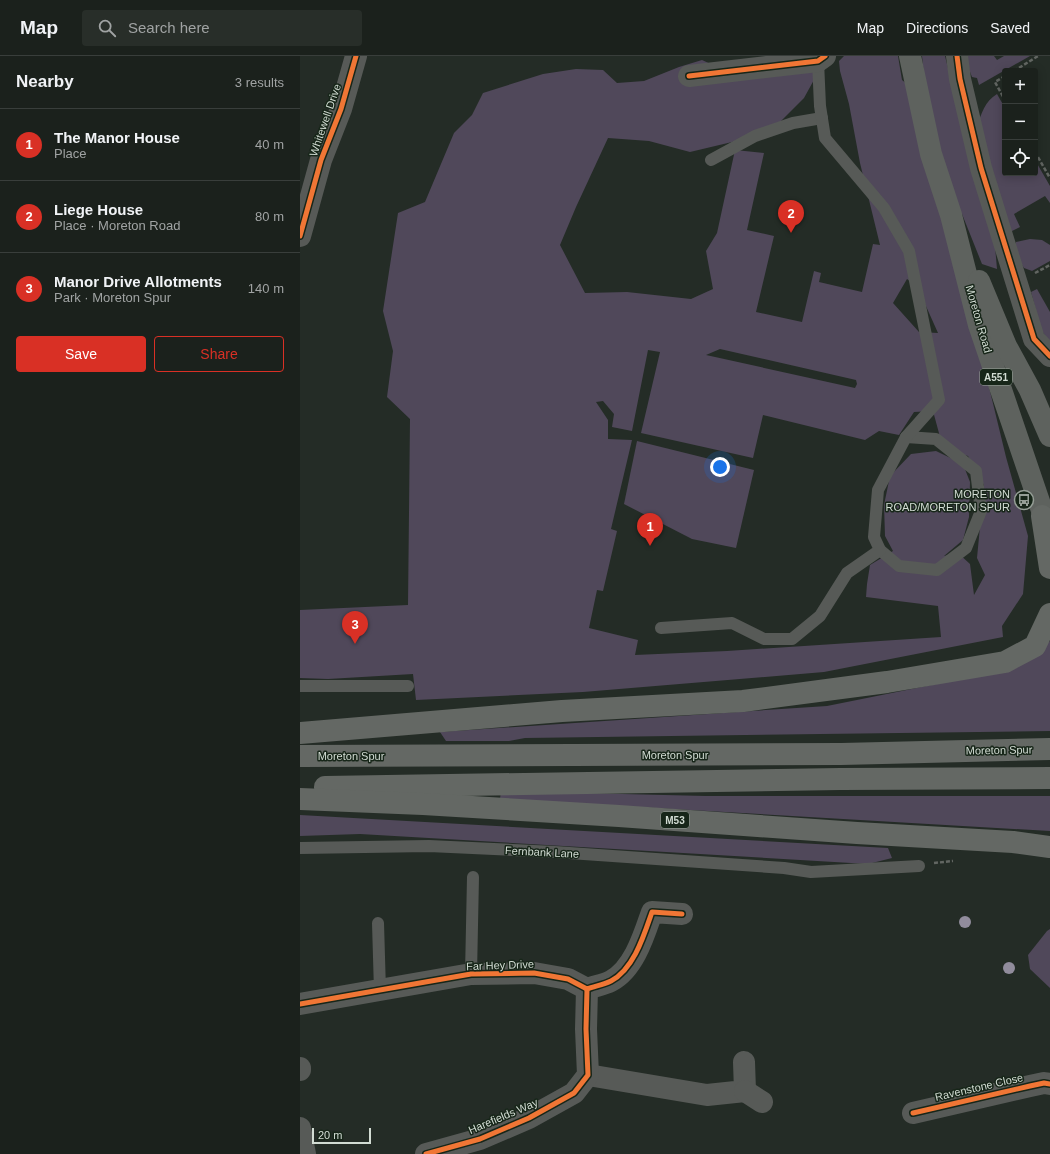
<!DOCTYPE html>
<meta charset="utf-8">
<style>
body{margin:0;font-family:Helvetica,sans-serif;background:#282e29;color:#f1f3f6}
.controls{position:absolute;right:12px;top:12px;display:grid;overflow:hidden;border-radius:4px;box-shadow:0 2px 10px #0003}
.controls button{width:36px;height:36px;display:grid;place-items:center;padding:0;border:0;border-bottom:1px solid #393e3b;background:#1b211c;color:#f1f3f6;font:20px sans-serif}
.scale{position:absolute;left:12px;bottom:10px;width:59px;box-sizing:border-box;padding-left:4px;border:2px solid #d2dcd3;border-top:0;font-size:11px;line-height:14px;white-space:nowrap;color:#d2dcd3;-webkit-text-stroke:3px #172619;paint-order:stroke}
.you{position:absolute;left:420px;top:411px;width:14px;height:14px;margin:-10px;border:3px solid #fff;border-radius:50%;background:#1a73e8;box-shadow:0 0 0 6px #1a73e833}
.badge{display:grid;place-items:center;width:26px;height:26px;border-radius:50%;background:#d93025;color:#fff;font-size:13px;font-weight:700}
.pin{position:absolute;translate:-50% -33px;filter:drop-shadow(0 1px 2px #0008)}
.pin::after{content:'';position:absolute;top:21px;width:14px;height:12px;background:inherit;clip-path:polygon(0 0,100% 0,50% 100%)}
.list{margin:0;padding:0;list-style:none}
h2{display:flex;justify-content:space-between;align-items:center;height:52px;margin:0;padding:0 16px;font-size:17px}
h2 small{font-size:13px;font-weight:400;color:#a0a3a3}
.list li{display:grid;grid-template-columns:26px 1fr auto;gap:12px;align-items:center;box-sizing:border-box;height:72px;padding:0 16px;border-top:1px solid #393e3b}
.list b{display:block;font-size:15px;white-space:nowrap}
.list p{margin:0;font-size:13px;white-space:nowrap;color:#a0a3a3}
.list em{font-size:13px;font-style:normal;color:#a0a3a3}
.actions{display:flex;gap:8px;padding:12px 16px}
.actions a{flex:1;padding:9px 0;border:1px solid #d93025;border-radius:4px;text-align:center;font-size:14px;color:#d93025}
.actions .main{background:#d93025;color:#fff}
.icon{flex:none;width:22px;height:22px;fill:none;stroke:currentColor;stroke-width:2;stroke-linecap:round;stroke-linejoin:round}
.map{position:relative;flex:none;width:750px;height:1098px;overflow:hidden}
header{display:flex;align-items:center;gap:24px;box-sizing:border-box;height:56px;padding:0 20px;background:#1b211c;border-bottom:1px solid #393e3b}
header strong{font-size:19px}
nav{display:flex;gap:22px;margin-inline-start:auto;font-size:14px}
.search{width:280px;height:36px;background:#282e29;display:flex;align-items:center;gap:10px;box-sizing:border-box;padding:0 14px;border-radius:4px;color:#a0a3a3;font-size:15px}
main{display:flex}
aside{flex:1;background:#1b211c}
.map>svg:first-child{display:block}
</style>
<header>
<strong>Map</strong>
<div class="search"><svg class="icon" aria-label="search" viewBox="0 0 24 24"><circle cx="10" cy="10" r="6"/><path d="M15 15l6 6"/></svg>Search here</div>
<nav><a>Map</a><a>Directions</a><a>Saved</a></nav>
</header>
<main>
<aside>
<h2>Nearby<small>3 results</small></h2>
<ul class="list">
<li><span class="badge">1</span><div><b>The Manor House</b><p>Place</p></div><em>40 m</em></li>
<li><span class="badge">2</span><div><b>Liege House</b><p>Place · Moreton Road</p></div><em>80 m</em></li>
<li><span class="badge">3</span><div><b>Manor Drive Allotments</b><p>Park · Moreton Spur</p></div><em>140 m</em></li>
</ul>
<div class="actions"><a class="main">Save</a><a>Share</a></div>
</aside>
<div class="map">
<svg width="750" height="1098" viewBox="0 0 750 1098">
<rect width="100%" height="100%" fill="#242c26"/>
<g fill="#50485a" fill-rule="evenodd">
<path d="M544,0h54l4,24 6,5 16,-10 -2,-19h23l24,97 26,93 2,23 -15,-5 -20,-50 -21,-4 39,140 26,107 22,79 -5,58 -21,32 1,11 -179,35 -241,20 -167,8 -3,-26 -85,5 -28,-1v-68l108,-5 2,-186 -23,-22 6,-46 -10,-40 15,-98 27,-11 29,-69 18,-18 11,-22 60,-19 33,-5 27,1 14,13 27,-2 35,-14 23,-7 37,17 75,-10 1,11 -11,20 -27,27 -45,17 -42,10 -41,-11 -41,-3 -32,69 -16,38 25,48 42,-1 64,7 22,-10 -7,-38 11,-18 18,-83 29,3 -17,77 27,6 -18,76 46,10 12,-51 7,2 -2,9 43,10 11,-48 7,1 -20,-82 -11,-59 -9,-33 -1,-10zM607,223l10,7 21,47 -19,-1 -26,-29zM420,293l136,31 1,4 -2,4 -149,-33zM348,294l12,2 -19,81 112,25 10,-43 102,25 14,-9 20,4 15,-23 19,-1 10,37 25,8 16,29 -7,73 8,17 -11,20 -4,-31 -12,-11 -14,3 19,-16 6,-23 1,-35 -7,-18 -27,-13 -25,3 -21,22 -6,29 1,31 8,15 -23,14 -3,19 -1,13 72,9 3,31 -214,14 -92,4 3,-15 -49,-12 8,-38 6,1 14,-60 -6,-2 21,-89 -24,-1v-19l-12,-18 7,-1 11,13 -2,13 20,4z"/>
<polygon points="664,0 694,0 697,4 704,0 730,0 679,29 677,22 672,21"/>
<path d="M697,38l8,14v65h30v-13l15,26v17l-5,-7 -31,18 6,13 -8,4h-5l-30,-104c4,-13 8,-26 20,-33z"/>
<polygon points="730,183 742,184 750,189 750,205 732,215 724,212 714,197 716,186"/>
<polygon points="737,233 750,256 750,288 741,273 731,236"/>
<polygon points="337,385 454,414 436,492 392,483 324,448"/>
<polygon points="750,585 750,675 225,682 209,685 146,685 140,676 527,650 716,612"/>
<polygon points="201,735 406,740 750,740 750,775 200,743"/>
<polygon points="0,759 588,792 592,802 568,808 60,778 0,780"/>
<polygon points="750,873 750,932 730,913 728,899 747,875"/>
</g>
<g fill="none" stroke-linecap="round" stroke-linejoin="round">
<g stroke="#626662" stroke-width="2.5" stroke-dasharray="4 2" stroke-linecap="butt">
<polyline points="714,15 738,0"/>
<polyline points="705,20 695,26 705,44"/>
<polyline points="735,96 750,122"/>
<polyline points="735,217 750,209"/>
<polyline points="634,807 653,805"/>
</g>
<g stroke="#575a57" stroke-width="12">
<polyline points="411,104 455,80 493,67 522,62"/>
<polyline points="580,494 599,510 637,514 666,492 681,455 676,415 636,383 606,381"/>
<polyline points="361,572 432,567 464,583 492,583 520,560 547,517 580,494 574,481 578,434 606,381 639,344 609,195 584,152 525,82 520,50 518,5"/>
<polyline points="0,630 108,630"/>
<polyline points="0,792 129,790 255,796 484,812 511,816 619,810"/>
<polyline points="78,867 80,935"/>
<polyline points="171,918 173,821"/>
</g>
<g stroke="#575a57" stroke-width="22">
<polyline points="657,0 660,23 681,112 721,241 734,283 750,300"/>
<polyline points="389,20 518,5 525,0"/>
<polyline points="0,180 21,104 41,53 56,0"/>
<path d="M0,948l171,-30 63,-1 34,6 19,10c7,-3 16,-4 24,-8 23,-12 33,-46 41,-69l30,2"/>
<polyline points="0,1012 0,1014"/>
<polyline points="288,1019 407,1039 445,1035 444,1006"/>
<polyline points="445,1035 462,1046"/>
<polyline points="613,1057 730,1030 744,1027 750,1028"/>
<polyline points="0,1072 5,1098"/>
<polyline points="126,1098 180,1083 229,1062 274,1037 288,1019 286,973 287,933"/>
</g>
<g stroke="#5e625e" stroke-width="22">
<polyline points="610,0 631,98 651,159 679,269 750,478"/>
<polyline points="679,225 706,290 730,334 750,380"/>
</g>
<g stroke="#646864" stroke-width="22">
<polyline points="742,460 750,512"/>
<polyline points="0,677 262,655 443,645 587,626 705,606 735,590 750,558"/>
<polyline points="0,700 541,698 750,693"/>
<polyline points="25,731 540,723 750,722"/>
<polyline points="0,743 123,748 319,760 557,777 713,786 750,791"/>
</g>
<g stroke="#172619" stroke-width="8">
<g id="cycleway">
<polyline points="657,0 660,23 681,112 721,241 734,283 750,300"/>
<polyline points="389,20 518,5 525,0"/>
<polyline points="0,180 21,104 41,53 56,0"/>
<path d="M0,948l171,-30 63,-1 34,6 19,10c7,-3 16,-4 24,-8 23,-12 33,-46 41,-69l30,2"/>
<polyline points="613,1057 730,1030 744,1027 750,1028"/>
<polyline points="126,1098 180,1083 229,1062 274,1037 288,1019 286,973 287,933"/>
</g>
</g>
<use href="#cycleway" stroke="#f07635" stroke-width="5"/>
</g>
<g fill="#918c9c">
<circle cx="665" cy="866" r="6"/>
<circle cx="709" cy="912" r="6"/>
</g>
<defs>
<g id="bus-ring" transform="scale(1)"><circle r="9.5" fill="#172619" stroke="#959e96" stroke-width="1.5"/><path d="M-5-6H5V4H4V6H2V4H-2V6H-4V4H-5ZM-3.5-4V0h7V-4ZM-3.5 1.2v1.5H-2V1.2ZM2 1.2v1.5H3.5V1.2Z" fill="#959e96"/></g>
</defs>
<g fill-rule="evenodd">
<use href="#bus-ring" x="724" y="444"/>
</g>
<g text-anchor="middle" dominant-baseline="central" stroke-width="3" stroke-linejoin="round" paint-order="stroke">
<g fill="#172619" stroke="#9aa59b" stroke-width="1">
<rect x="680" y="313" width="32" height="16" rx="3"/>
<rect x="361" y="756" width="28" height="16" rx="3"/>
</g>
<g font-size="10" font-weight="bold" fill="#d2dcd3">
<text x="696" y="321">A551</text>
<text x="375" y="764">M53</text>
</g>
<g font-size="11" fill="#d2dcd3" stroke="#172619">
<text transform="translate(25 64) rotate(-71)">Whitewell Drive</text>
<text transform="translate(679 263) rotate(74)">Moreton Road</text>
<text transform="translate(699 694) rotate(-1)">Moreton Spur</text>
<text x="375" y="699">Moreton Spur</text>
<text x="51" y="700">Moreton Spur</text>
<text transform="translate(242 796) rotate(3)">Fernbank Lane</text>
<text transform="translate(200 909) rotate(-2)">Far Hey Drive</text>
<text transform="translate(679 1031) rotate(-13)">Ravenstone Close</text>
<text transform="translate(203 1060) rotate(-23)">Harefields Way</text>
</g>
<g font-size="11" fill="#d2dcd3" stroke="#172619" text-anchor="end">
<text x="710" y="438">MORETON<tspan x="710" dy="13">ROAD/MORETON SPUR</tspan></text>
</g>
</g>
</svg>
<div class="controls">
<button>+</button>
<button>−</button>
<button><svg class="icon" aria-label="locate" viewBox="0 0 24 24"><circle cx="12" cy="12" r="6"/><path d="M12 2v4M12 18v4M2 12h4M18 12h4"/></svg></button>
</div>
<div class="scale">20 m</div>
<div class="you"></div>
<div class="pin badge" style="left:350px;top:490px">1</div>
<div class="pin badge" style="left:491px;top:177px">2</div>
<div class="pin badge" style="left:55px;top:588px">3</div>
</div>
</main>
